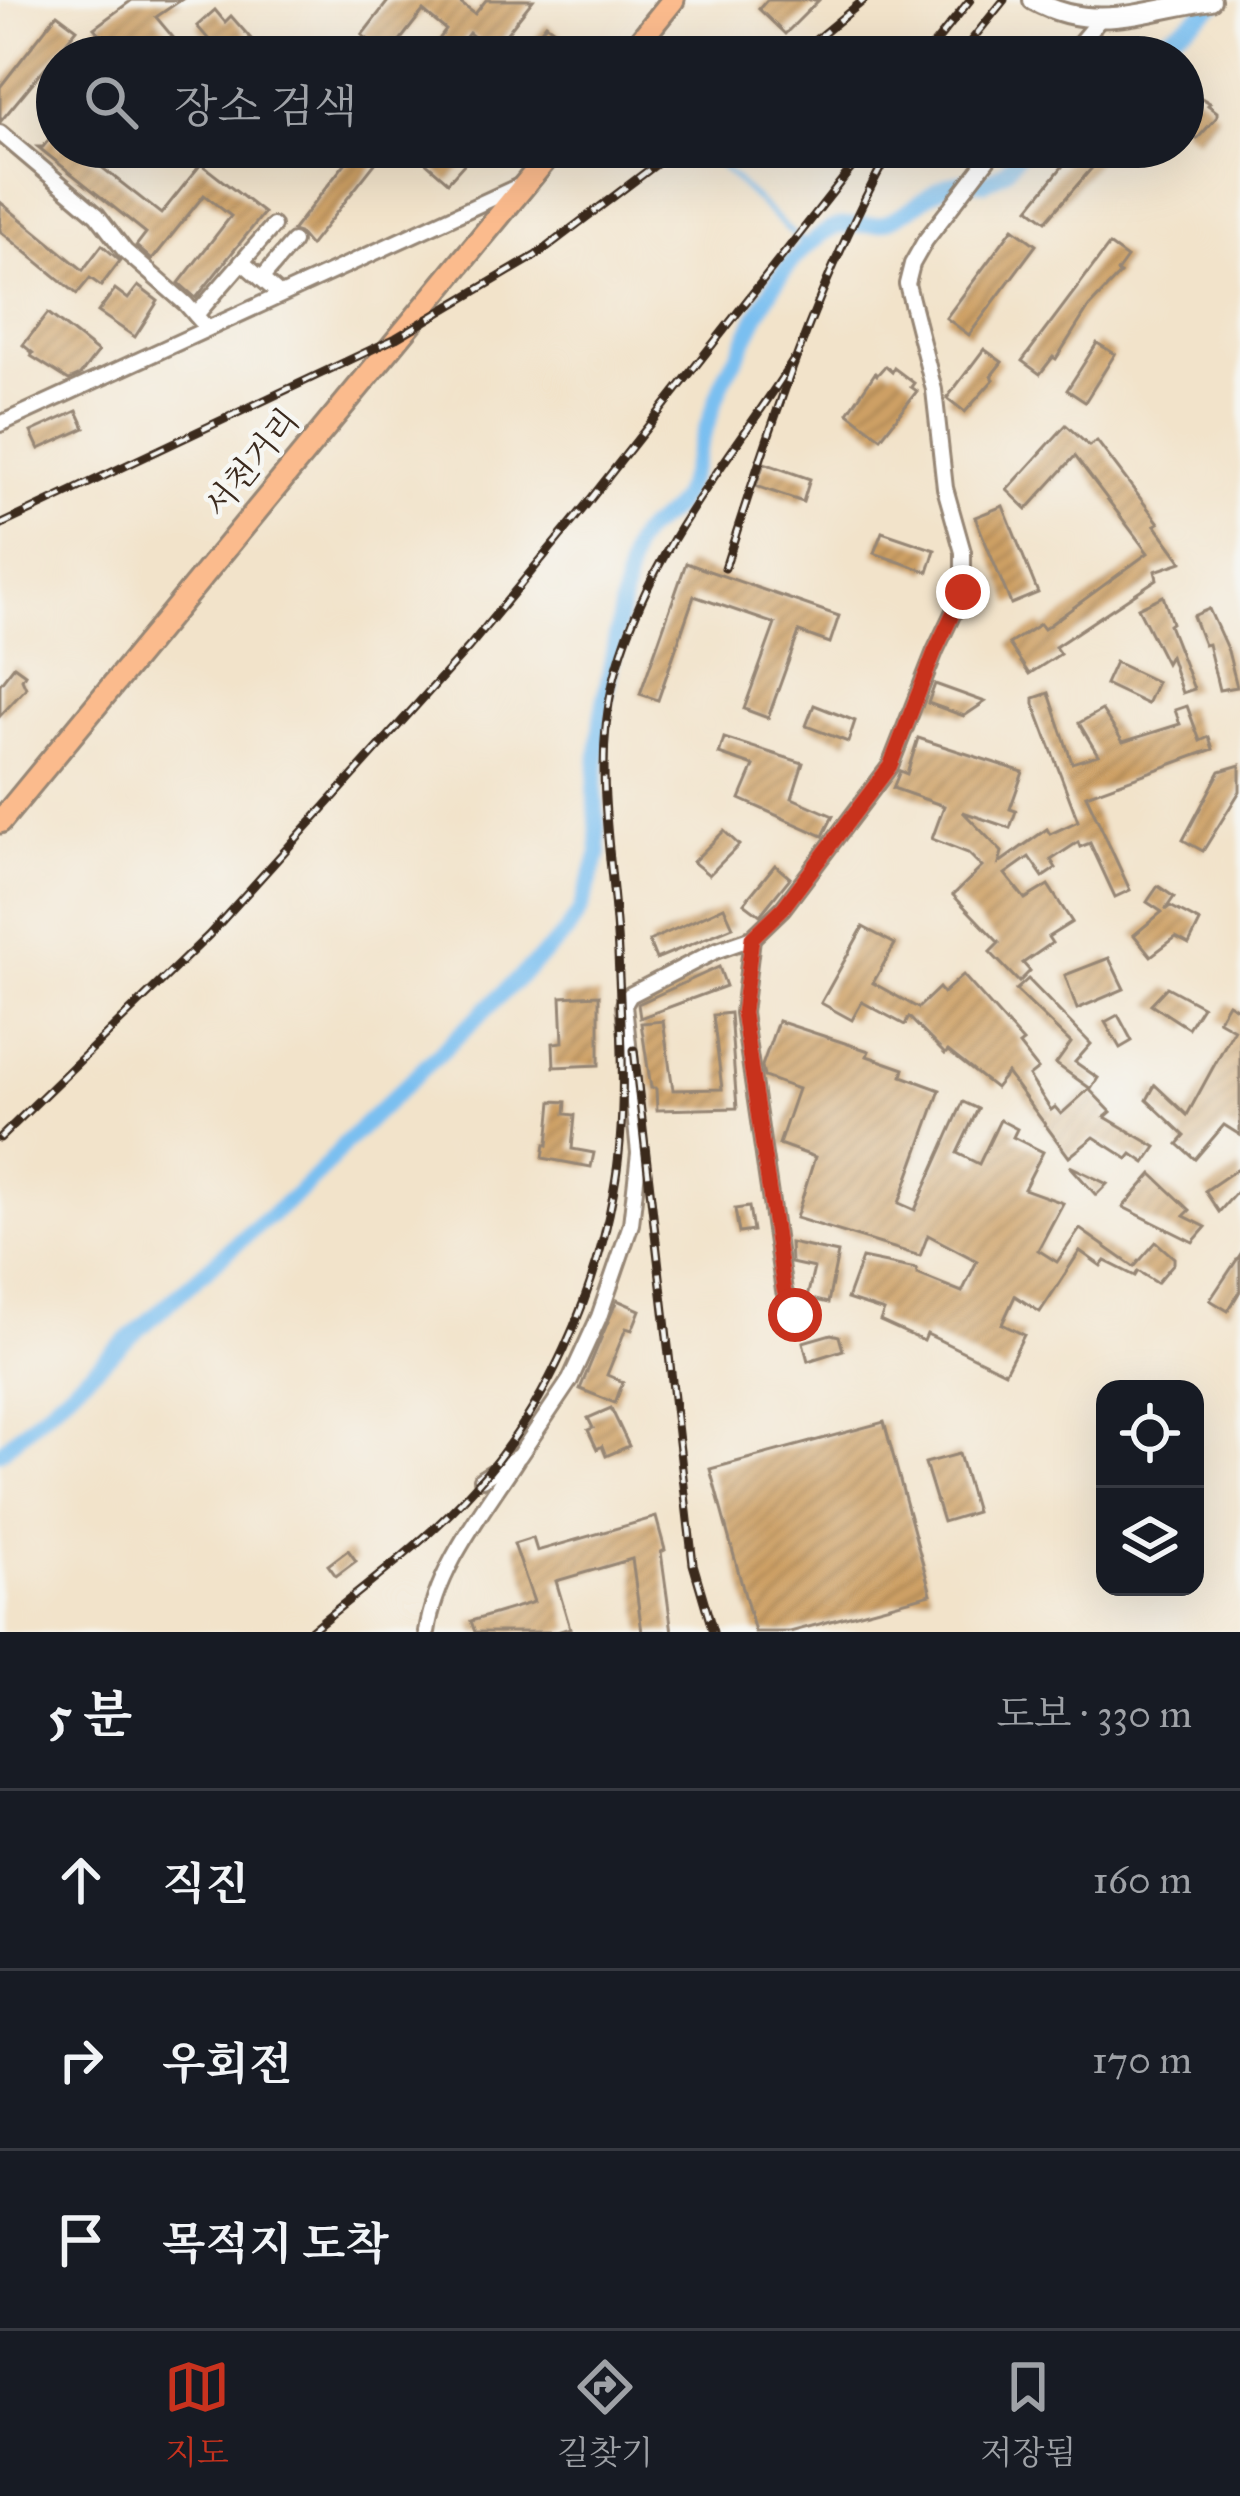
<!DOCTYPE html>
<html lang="ko">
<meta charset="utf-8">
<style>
body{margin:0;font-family:"IM FELL Great Primer","Noto Serif KR",serif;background:#20242c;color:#f1f3f6}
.controls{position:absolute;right:36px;bottom:36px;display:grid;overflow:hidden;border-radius:24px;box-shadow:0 12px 48px #0002}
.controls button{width:108px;height:108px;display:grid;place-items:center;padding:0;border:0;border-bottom:3px solid #363941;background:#171b24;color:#f1f3f6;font:60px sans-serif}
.stop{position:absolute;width:36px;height:36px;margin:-27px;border:9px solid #c8321e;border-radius:50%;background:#fff}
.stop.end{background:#c8321e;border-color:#fff;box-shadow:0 3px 12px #0008}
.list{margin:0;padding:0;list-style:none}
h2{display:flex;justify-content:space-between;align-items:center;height:156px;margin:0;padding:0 48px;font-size:51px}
h2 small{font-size:39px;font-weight:400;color:#9ea1a6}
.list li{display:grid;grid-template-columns:78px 1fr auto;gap:36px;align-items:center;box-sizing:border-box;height:180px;padding:0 48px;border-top:3px solid #363941}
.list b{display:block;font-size:45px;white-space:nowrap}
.list em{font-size:39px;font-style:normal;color:#9ea1a6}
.icon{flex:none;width:66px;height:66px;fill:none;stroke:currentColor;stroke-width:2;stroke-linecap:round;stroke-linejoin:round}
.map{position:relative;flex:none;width:1240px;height:1632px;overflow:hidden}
.search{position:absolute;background:#171b24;box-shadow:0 12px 48px #0002;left:36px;right:36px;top:36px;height:132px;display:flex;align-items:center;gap:30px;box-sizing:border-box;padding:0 42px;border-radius:66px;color:#9ea1a6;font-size:45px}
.sheet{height:696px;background:#171b24}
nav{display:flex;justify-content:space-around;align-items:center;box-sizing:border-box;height:168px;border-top:3px solid #363941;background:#171b24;font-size:33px;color:#9ea1a6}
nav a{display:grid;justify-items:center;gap:6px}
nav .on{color:#c8321e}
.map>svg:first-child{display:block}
</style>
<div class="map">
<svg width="1240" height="1632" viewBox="0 0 1240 1632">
<defs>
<pattern id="building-hatch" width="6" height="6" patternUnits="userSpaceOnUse" patternTransform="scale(3)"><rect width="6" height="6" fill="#cea065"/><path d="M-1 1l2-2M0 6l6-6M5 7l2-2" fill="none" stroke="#a88353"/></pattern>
</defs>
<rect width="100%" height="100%" fill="#f6f6f2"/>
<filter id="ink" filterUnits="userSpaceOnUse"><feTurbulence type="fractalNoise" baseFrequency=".00833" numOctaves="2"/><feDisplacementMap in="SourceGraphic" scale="24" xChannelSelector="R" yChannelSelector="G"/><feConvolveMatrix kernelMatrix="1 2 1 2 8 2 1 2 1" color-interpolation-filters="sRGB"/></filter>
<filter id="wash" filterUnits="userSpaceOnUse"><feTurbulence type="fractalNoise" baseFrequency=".004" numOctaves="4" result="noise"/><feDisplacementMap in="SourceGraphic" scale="48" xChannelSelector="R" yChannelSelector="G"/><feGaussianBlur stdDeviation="2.7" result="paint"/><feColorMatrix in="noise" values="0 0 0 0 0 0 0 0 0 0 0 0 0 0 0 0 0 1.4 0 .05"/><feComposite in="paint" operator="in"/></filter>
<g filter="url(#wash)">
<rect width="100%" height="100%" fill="#f2e3ca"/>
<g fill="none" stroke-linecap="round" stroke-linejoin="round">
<polyline stroke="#7abff0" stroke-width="4.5" points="701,147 798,239 813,243"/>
<g stroke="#7abff0" stroke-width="16">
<polyline points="1128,57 1187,25 1220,0"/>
<path d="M0,1452c76,-68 153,-135 229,-202 41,-36 82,-62 115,-106l222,-211 14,-22 19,-58 -4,-65 6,-70 31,-168c14,-30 33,-26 48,-51 10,-18 15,-41 22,-60 8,-20 14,-41 22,-60 5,-12 13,-21 18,-32 21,-45 41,-88 85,-116 19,-12 40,-1 61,-10 39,-16 50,-48 97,-38l20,-12 20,-24"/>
</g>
</g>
<g id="blocks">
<g fill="url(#building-hatch)">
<polygon points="132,0 181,0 156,17 177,42 160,57 120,57 94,28"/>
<polygon points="389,0 456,0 475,14 486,0 533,0 492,52 469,33 451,57 426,57 446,30 423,11 388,56 362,35"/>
<polygon points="767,0 819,0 785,34 759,9"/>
<polygon points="215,10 225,22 231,16 267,57 224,57 197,26"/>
<polygon points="57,14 77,29 0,122 0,87"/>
<polygon points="546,24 566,39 552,57 520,57"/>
<polygon points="307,39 330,57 292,57"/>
<polygon points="1183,87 1210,103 1208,105 1217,112 1217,117 1197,139 1183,129"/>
<polygon points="57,129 57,147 76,147 161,214 201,164 264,213 196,298 179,283 231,216 204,195 152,260 136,246 146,233 38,147 43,147"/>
<polygon points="358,147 388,147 310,246 299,233 292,231"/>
<polygon points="408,147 465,147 473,154 448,182"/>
<polygon points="1078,147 1110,147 1046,221 1029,208"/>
<polygon points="0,202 83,270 102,245 120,261 101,286 90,278 77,294 0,231"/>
<polygon points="1013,228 1036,245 969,335 946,318"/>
<polygon points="1109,245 1127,258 1117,272 1120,274 1089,307 1056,359 1053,357 1040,374 1022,361"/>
<polygon points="138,286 158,301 135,337 98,312 115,289 128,299"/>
<polygon points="48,313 98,352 80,375 69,380 31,356 33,353 23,345"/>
<polygon points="1097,343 1115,354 1085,402 1067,390"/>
<polygon points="984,349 1002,362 991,376 994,379 965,412 947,398"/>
<polygon points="885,366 892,372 894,368 914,383 911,387 917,391 881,438 848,413 875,373 877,375"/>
<polygon points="77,411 85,428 39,449 31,432"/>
<polygon points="1066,425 1089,446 1097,441 1159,523 1155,525 1182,562 1155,571 1157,579 1055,647 1060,654 1029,674 1009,644 1040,624 1044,629 1148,553 1075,456 1027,509 1007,490"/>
<polygon points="764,463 810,479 803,502 756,486"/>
<polygon points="1003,506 1038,593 1011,604 975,517"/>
<polygon points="882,532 935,550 928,572 874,553"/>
<polygon points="686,563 839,616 830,643 799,632 768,718 744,709 775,624 694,596 658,700 640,694"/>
<polygon points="1163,596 1172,623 1169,625 1194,689 1182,693 1170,656 1166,663 1138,608"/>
<polygon points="1209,609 1228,651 1237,687 1219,690 1208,644 1204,645 1193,616"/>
<polygon points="1115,662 1157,682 1147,704 1105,684"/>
<polygon points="14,666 25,674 22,679 26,688 0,716 0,684"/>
<polygon points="935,684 985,702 964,716 928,703"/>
<polygon points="1049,693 1072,763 1098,755 1079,723 1102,710 1123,742 1180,724 1175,710 1187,706 1200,741 1209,737 1213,749 1086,795 1130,890 1115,897 1090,843 1080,847 1078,842 1051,860 1056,868 1043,877 1029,857 1005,874 1025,899 1048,885 1072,922 1048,937 1052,943 1023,963 1030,971 1019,982 990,952 999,943 953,895 982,867 968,853 932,839 944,806 893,788 900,771 907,774 918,738 1023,772 1010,809 1016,811 1010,828 963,812 1002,852 999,863 1047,829 1050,834 1078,821 1034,704 1034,698"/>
<polygon points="814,705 855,721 848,742 806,726"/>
<polygon points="724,738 803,763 792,798 833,816 823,836 740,799 754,766 719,754"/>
<polygon points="1240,765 1240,791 1203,851 1183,840 1220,771"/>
<polygon points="724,831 739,845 709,875 693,862"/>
<polygon points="775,865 790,878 760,915 744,903"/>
<polygon points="1158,886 1174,897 1165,910 1170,906 1200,922 1189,944 1176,937 1151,956 1134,935 1162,912 1147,902"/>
<polygon points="724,907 733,927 656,959 649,941"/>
<polygon points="863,927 895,944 873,983 918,1008 939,988 943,993 963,975 1023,1042 1019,1045 1038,1069 1029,1076 1051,1110 1055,1107 1061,1114 1089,1089 1111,1112 1105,1117 1156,1147 1145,1163 1132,1154 1128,1159 1094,1137 1069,1157 1007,1073 995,1088 948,1051 945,1054 909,1017 905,1025 862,1002 852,1020 821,1003"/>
<polygon points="1109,958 1124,989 1077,1009 1065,975"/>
<polygon points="719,967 726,986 640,1018 638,1004"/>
<polygon points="1028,979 1091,1044 1075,1062 1098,1078 1091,1089 1056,1064 1071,1043 1016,990"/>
<polygon points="1167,987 1202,1006 1188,1028 1151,1004"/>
<polygon points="599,995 599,1065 554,1067 553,1043 563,1042 561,997"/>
<polygon points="1228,1003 1240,1010 1240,1135 1224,1125 1195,1159 1178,1144 1185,1136 1147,1100 1155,1085 1187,1115 1234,1029 1218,1020"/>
<polygon points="730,1013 737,1108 657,1110 656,1088 651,1088 641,1023 663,1021 673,1090 722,1089 713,1015"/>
<polygon points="1118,1015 1132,1041 1120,1048 1105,1022"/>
<polygon points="778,1021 869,1051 867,1056 904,1069 902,1076 940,1090 899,1203 915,1210 963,1102 978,1109 957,1153 979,1164 1000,1120 1017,1129 1013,1137 1043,1152 1024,1189 1063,1203 1038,1250 1057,1262 1080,1229 1134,1267 1156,1242 1174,1258 1174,1263 1157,1283 1138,1271 1135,1276 1105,1261 1101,1266 1080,1251 1040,1312 1015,1296 1002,1324 1024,1335 1005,1372 927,1334 924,1341 880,1321 884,1311 847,1299 862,1258 916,1269 917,1274 962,1292 977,1261 928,1235 920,1256 796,1218 815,1157 779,1144 798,1089 764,1077 762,1066"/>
<polygon points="552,1101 566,1102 565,1114 575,1115 572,1149 594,1153 591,1167 543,1158 545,1144 548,1145"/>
<polygon points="1070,1166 1107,1184 1096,1195"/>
<polygon points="1240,1167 1240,1188 1219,1212 1205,1191"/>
<polygon points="1152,1174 1190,1210 1184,1216 1206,1227 1193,1242 1123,1207"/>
<polygon points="749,1207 753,1231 739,1233 735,1209"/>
<polygon points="790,1243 838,1253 828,1303 807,1298 814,1268 791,1263"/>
<polygon points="1240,1255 1240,1291 1228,1311 1210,1300"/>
<polygon points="617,1300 640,1310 632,1330 626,1328 607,1375 623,1382 615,1403 580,1389"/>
<polygon points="831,1334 839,1336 843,1350 808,1361 803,1342"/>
<polygon points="611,1408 629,1446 606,1456 602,1446 597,1449 588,1430 593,1428 588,1418"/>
<polygon points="884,1422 931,1594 790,1632 755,1632 710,1469"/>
<polygon points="959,1454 976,1512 943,1522 925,1463"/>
<polygon points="656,1517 665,1550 661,1552 672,1632 642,1632 632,1559 556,1581 570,1628 557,1632 475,1632 471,1621 534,1602 514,1544 533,1538 537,1551"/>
<polygon points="348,1550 356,1561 336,1576 328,1565"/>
</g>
</g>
</g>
<g filter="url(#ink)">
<use href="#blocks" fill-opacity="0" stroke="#968674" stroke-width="3"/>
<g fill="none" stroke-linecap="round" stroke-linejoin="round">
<g stroke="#968674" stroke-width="20">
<g id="minor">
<polyline points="1068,57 1099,20"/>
<polyline points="0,133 97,215 125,251 186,304 207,328"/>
<polyline points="242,262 278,293"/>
<polyline points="262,278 293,242"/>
<polyline points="196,315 273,226"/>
<polyline points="0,424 519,186"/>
<polyline points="752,938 743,1013 784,1291 795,1315"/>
<polyline points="482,1479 519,1456 570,1380 599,1317 631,1224 639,1153 624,1005 630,995 715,951 752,938 783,908 890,766 935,651 963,592 963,552 945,488 934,390 907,284 912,264 925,241 997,147"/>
<path d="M427,1632c9,-63 55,-119 89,-172"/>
</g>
</g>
<g stroke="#968674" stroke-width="24">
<path id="tertiary" d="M1033,0c61,34 113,10 178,0"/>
</g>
<g stroke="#968674" stroke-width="27">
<g id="primary">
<polyline points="627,57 673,0"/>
<polyline points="0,822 556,147"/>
</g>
</g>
<use href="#minor" stroke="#fff" stroke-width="14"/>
<use href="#tertiary" stroke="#fff" stroke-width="18"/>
<use href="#primary" stroke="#fbbb8d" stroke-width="21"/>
<g stroke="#3b2a1e" stroke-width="9">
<g id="rail">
<polyline points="795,57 864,0"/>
<polyline points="924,57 970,0"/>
<polyline points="958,57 1004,0"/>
<polyline points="0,525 396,338 535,256 679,147"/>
<path d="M725,568c46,-144 93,-288 167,-421"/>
<polyline points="634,1050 693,1564 713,1632"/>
<polyline points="0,1138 209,935 469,647 586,505 868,147"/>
<path d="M309,1632c56,-46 116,-89 164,-143 73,-79 123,-195 141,-300 14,-77 7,-159 4,-236 -4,-91 -26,-180 -5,-270 31,-128 112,-215 180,-322"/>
</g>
</g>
<use href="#rail" stroke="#f6f6f2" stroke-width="4.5" stroke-dasharray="14" stroke-linecap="butt"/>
</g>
</g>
<g fill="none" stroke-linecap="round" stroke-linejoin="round" filter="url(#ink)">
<polyline stroke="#c8321e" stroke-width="15" points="795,1315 784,1291 743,1013 752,938 783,908 890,766 935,651 963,592"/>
</g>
<g text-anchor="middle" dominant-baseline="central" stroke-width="9" stroke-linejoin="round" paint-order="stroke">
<g font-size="33" fill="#3b2a1e" stroke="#f6f6f2">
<text transform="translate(252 463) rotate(-51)">서천거리</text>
</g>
</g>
</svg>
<div class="controls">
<button><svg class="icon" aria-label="locate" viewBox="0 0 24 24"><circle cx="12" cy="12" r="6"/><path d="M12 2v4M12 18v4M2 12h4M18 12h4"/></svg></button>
<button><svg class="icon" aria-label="layers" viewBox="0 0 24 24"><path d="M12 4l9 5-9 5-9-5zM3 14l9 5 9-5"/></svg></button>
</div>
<div class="stop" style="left:795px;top:1315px"></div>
<div class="stop end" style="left:963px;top:592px"></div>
<div class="search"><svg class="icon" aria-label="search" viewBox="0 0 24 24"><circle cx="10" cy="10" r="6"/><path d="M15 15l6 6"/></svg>장소 검색</div>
</div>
<section class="sheet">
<h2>5 분<small>도보 · 330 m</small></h2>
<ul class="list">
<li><svg class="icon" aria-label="ahead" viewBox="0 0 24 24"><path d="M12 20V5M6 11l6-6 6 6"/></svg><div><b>직진</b></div><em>160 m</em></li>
<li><svg class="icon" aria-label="right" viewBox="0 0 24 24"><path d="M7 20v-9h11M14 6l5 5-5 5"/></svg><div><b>우회전</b></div><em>170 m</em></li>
<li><svg class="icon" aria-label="arrive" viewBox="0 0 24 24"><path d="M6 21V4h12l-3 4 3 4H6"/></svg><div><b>목적지 도착</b></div></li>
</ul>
</section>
<nav>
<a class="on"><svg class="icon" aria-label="map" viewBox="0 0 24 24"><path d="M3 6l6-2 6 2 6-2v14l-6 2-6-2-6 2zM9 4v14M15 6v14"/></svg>지도</a>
<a><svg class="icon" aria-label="directions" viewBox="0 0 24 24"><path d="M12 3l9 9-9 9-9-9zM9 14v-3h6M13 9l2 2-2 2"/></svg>길찾기</a>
<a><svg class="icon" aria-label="saved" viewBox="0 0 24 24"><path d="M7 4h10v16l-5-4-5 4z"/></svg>저장됨</a>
</nav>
